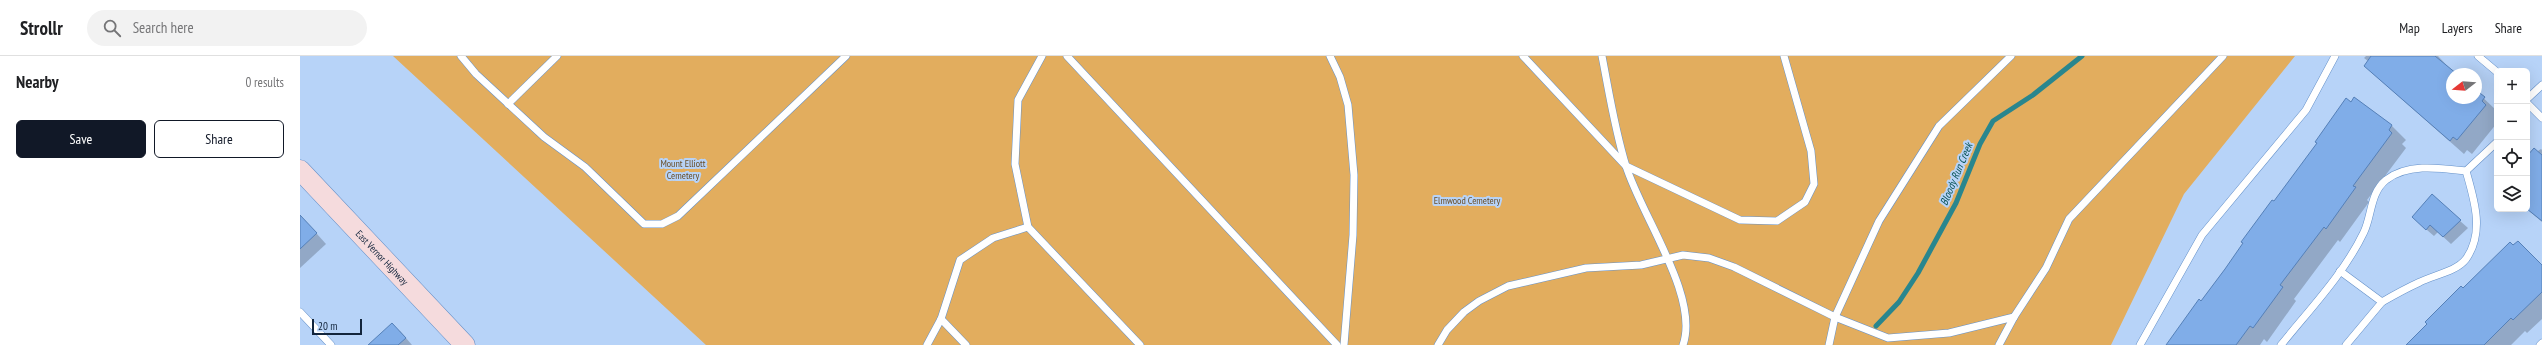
<!DOCTYPE html>
<meta charset="utf-8">
<style>
body{margin:0;font-family:"PT Sans Narrow",sans-serif;background:#f2f2f2;color:#202124}
.controls{position:absolute;right:12px;top:12px;display:grid;overflow:hidden;border-radius:6px;box-shadow:0 4px 16px #0002}
.controls button{width:36px;height:36px;display:grid;place-items:center;padding:0;border:0;border-bottom:1px solid #e0e0e0;background:#fff;color:#202124;font:20px sans-serif}
.compass{position:absolute;left:2146px;top:12px;width:36px;height:36px;border-radius:50%;background:#fff;box-shadow:0 4px 16px #0002;rotate:253deg}
.scale{position:absolute;left:12px;bottom:10px;width:50px;box-sizing:border-box;padding-left:4px;border:2px solid #13253c;border-top:0;font-size:11px;line-height:14px;white-space:nowrap;color:#13253c;-webkit-text-stroke:3px #b7d3f8;paint-order:stroke}
.list{margin:0;padding:0;list-style:none}
h2{display:flex;justify-content:space-between;align-items:center;height:52px;margin:0;padding:0 16px;font-size:17px}
h2 small{font-size:13px;font-weight:400;color:#757577}
.actions{display:flex;gap:8px;padding:12px 16px}
.actions a{flex:1;padding:9px 0;border:1px solid #111827;border-radius:6px;text-align:center;font-size:14px;color:#111827}
.actions .main{background:#111827;color:#fff}
.icon{flex:none;width:22px;height:22px;fill:none;stroke:currentColor;stroke-width:2;stroke-linecap:round;stroke-linejoin:round}
.map{position:relative;flex:none;width:2242px;height:289px;overflow:hidden}
header{display:flex;align-items:center;gap:24px;box-sizing:border-box;height:56px;padding:0 20px;background:#fff;border-bottom:1px solid #e0e0e0}
header strong{font-size:19px}
nav{display:flex;gap:22px;margin-inline-start:auto;font-size:14px}
.search{width:280px;height:36px;background:#f2f2f2;display:flex;align-items:center;gap:10px;box-sizing:border-box;padding:0 14px;border-radius:22px;color:#757577;font-size:15px}
main{display:flex}
aside{flex:1;background:#fff}
.map>svg:first-child{display:block}
</style>
<header>
<strong>Strollr</strong>
<div class="search"><svg class="icon" aria-label="search" viewBox="0 0 24 24"><circle cx="10" cy="10" r="6"/><path d="M15 15l6 6"/></svg>Search here</div>
<nav><a>Map</a><a>Layers</a><a>Share</a></nav>
</header>
<main>
<aside>
<h2>Nearby<small>0 results</small></h2>
<ul class="list">
</ul>
<div class="actions"><a class="main">Save</a><a>Share</a></div>
</aside>
<div class="map">
<svg width="2242" height="289" viewBox="0 0 2242 289">
<rect width="100%" height="100%" fill="#b7d3f8"/>
<polygon fill="#e2ad5e" points="93,0 1995,0 1884,138 1811,289 406,289"/>
<g fill="#0003">
<polygon points="2066,0 2138,0 2155,18 2152,18 2152,42 2176,42 2176,35 2197,55 2197,67 2172,98 2167,94 2164,98 2079,23 2065,9 2068,5 2064,2"/>
<polygon points="2055,42 2092,70 2106,84 2102,88 2106,92 2067,144 2069,146 2040,186 2038,184 1994,243 1996,245 1967,286 1964,283 1960,289 1874,289 1902,247"/>
<polygon points="2241,93 2242,94 2242,166 2227,153 2227,102"/>
<polygon points="2132,140 2168,172 2151,188 2138,176 2134,180 2120,168"/>
<polygon points="0,159 26,188 0,212"/>
<polygon points="2242,211 2242,263 2227,277 2225,275 2211,289 2108,289 2141,252 2163,234"/>
<polygon points="100,275 112,289 69,289"/>
</g>
<g fill="none" stroke-linecap="round" stroke-linejoin="round">
<polyline stroke="#29868e" stroke-width="5" points="1576,270 1599,246 1618,217 1656,147 1680,88 1693,65 1733,39 1782,0"/>
</g>
<g fill="#80ade8" stroke="#5580b8">
<polygon points="2071,0 2135,0 2157,18 2152,18 2152,42 2176,42 2176,34 2185,41 2182,45 2186,49 2157,84 2153,81 2150,85 2064,10"/>
<polygon points="2054,41 2092,69 2089,74 2092,77 2053,130 2056,131 2026,173 2024,171 1980,229 1983,231 1953,272 1950,270 1936,289 1866,289 1899,243 1901,245 1925,213 1943,187 1941,186 1972,144 1974,145 2017,87 2015,86 2046,42 2051,46"/>
<polygon points="2234,92 2242,99 2242,165 2227,153 2227,100"/>
<polygon points="2132,138 2161,164 2143,181 2130,169 2126,174 2112,161"/>
<polygon points="0,159 17,177 0,193"/>
<polygon points="2218,185 2242,209 2242,236 2213,264 2211,262 2184,289 2106,289 2127,268 2125,266 2161,230 2163,232 2210,186 2213,189"/>
<polygon points="92,267 106,282 98,289 68,289"/>
</g>
<g fill="none" stroke-linecap="round" stroke-linejoin="round">
<g stroke="#6591c9" stroke-width="8">
<g id="lane">
<polyline points="161,0 176,18 244,81 285,111 344,168 362,168 378,160 546,0"/>
<polyline points="742,0 718,44 715,108 728,171 840,289"/>
<polyline points="767,0 1037,289"/>
<polyline points="1030,0 1040,21 1048,49 1054,119 1053,179 1044,289"/>
<polyline points="1223,0 1326,110 1440,164 1477,165 1505,146 1514,128 1511,95 1484,0"/>
<path d="M1302,0c7,36 13,75 24,110 15,49 74,131 57,179"/>
<polyline points="2178,0 2197,16"/>
<polyline points="2227,43 2242,29"/>
<polyline points="2227,47 2242,62"/>
<polyline points="208,48 257,0"/>
<path d="M2040,215l42,31c12,-7 25,-14 38,-20 13,-7 36,-10 46,-23 19,-27 8,-60 0,-88"/>
<polyline points="0,256 31,289"/>
<polyline points="641,263 666,289"/>
<polyline points="627,289 641,263 660,204 693,182 728,171"/>
<polyline points="1138,289 1147,274 1164,256 1179,245 1208,230 1286,212 1341,209 1383,199 1409,202 1434,211 1535,261 1588,282 1649,277 1714,261"/>
<polyline points="1529,289 1535,261 1579,165 1639,70 1711,0"/>
<polyline points="1699,289 1714,261 1746,212 1769,163 1923,0"/>
<polyline points="1840,289 1902,179 2006,54 2035,0"/>
<path d="M1981,289c28,-35 63,-71 83,-113 8,-17 6,-39 22,-52 22,-17 54,-12 80,-9l31,-29"/>
<polyline points="2046,289 2082,246"/>
<polyline points="2240,289 2242,287"/>
</g>
</g>
<g stroke="#6591c9" stroke-width="21">
<g id="secondary">
<path id="s1" d="M0,114l165,175"/>
</g>
</g>
<use href="#lane" stroke="#fff" stroke-width="7"/>
<use href="#secondary" stroke="#f5dbdd" stroke-width="20"/>
</g>
<g text-anchor="middle" dominant-baseline="central" stroke-width="4" stroke-linejoin="round" paint-order="stroke">
<g font-size="10" fill="#684d27" stroke="#b7d3f8">
<text x="383" y="107">Mount Elliott<tspan x="383" dy="12">Cemetery</tspan></text>
<text x="1167" y="144">Elmwood Cemetery</text>
</g>
<g font-size="10" fill="#13253c" stroke="#b7d3f8">
<text stroke="none"><textPath href="#s1" startOffset="120">East Vernor Highway</textPath></text>
</g>
<g font-size="11" font-style="italic" fill="#055051" stroke="#b7d3f8">
<text transform="translate(1656 118) rotate(-67)">Bloody Run Creek</text>
</g>
</g>
</svg>
<div class="controls">
<button>+</button>
<button>−</button>
<button><svg class="icon" aria-label="locate" viewBox="0 0 24 24"><circle cx="12" cy="12" r="6"/><path d="M12 2v4M12 18v4M2 12h4M18 12h4"/></svg></button>
<button><svg class="icon" aria-label="layers" viewBox="0 0 24 24"><path d="M12 4l9 5-9 5-9-5zM3 14l9 5 9-5"/></svg></button>
</div>
<svg class="compass" viewBox="-18 -18 36 36"><path d="M0-13l5 13h-10z" fill="#e53935"/><path d="M0 13l5-13h-10z" fill="#757577"/></svg>
<div class="scale">20 m</div>
</div>
</main>
